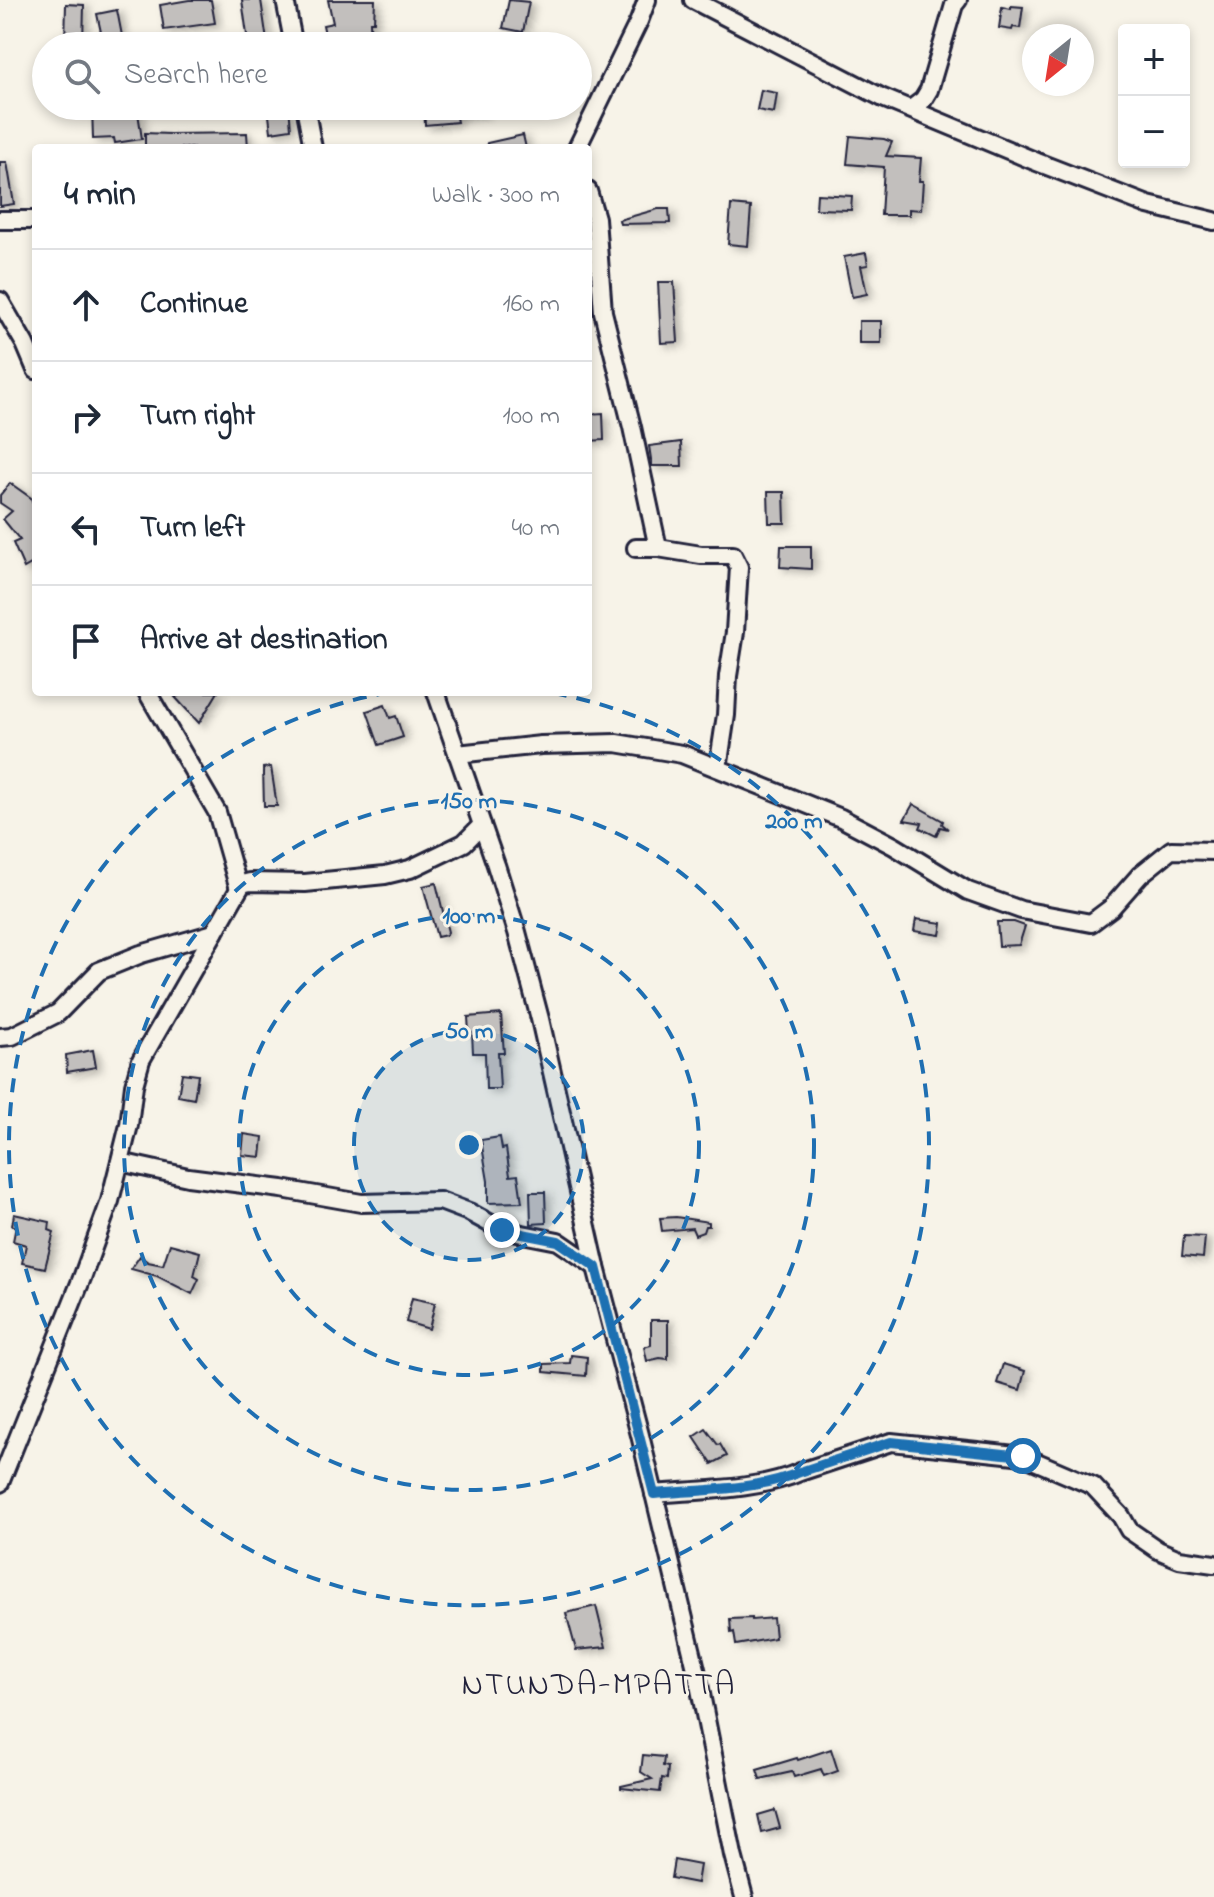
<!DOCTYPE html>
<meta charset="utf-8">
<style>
body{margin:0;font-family:"Indie Flower",sans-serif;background:#f6f6f7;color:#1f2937}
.controls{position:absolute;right:24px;top:24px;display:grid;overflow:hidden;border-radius:8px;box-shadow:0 4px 12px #0003}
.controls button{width:72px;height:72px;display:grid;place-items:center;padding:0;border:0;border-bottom:2px solid #e0e1e3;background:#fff;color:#1f2937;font:40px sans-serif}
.compass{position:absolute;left:1022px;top:24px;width:72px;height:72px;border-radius:50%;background:#fff;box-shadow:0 4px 12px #0003;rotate:210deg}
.stop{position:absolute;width:24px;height:24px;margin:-18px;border:6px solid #1f6fb2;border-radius:50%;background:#fff}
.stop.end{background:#1f6fb2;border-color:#fff;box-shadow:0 2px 8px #0008}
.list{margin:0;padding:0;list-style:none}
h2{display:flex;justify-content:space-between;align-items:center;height:104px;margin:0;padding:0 32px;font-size:34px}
h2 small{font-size:26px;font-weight:400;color:#747a83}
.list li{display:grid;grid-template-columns:52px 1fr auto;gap:24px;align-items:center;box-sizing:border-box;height:112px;padding:0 32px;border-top:2px solid #e0e1e3}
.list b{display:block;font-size:30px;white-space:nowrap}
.list em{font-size:26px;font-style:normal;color:#747a83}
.icon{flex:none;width:44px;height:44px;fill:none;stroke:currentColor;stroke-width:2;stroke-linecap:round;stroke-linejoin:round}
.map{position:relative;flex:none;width:1214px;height:1897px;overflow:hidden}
.search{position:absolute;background:#fff;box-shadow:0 4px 12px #0003;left:32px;top:32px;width:560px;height:88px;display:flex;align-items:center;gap:20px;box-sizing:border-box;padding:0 28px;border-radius:44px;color:#747a83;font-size:30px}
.panel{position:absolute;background:#fff;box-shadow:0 4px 12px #0003;left:32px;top:144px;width:560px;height:552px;border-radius:8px}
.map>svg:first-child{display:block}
</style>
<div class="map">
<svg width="1214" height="1897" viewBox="0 0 1214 1897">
<defs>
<filter id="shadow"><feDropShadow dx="5" dy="3" stdDeviation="4" flood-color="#0004"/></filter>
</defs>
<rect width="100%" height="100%" fill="#f7f3e8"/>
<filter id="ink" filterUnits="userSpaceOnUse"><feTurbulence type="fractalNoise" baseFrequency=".0125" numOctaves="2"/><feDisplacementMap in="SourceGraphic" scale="16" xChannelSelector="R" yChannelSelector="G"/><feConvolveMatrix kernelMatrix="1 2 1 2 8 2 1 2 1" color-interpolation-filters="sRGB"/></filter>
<g filter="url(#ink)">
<g fill="#c2bfbd" stroke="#22223b" stroke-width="2" filter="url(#shadow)">
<polygon points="189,0 211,0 215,23 164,30 160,5"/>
<polygon points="242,0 261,0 267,41 248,42"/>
<polygon points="328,0 375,0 374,22 370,22 371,45 330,46 329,39 326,39 323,25 333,23"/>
<polygon points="509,0 529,2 523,32 503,28"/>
<polygon points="66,4 84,5 83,43 65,43"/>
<polygon points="1011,6 1023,7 1020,28 1013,27 1012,30 999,28 1002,7 1011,9"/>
<polygon points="117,10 124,46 104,46 97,14"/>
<polygon points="761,90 777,93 774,113 757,110"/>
<polygon points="92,106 137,106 142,139 115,143 114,138 93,139"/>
<polygon points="289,106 291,129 271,132 268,107"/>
<polygon points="424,106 483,106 484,113 456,117 457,122 425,125"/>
<polygon points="145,133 170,134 247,133 248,148 145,148"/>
<polygon points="523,135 526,148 487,148 487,143"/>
<polygon points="850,136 884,139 892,142 886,156 921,158 919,181 923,181 921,210 909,209 909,215 881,215 884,167 847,164"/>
<polygon points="0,162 7,162 14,204 0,206"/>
<polygon points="817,194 852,196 851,210 816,209"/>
<polygon points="731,205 751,207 748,246 728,244"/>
<polygon points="658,209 669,209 670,223 620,224 619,220"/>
<polygon points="866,253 868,265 861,266 867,294 852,297 844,257"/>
<polygon points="658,282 674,282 678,342 661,343"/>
<rect x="859" y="321" width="22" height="22"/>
<polygon points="603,413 604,440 588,441 588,414"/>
<polygon points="681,442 682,466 652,466 649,446"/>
<polygon points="10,483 31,498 36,510 36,561 24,568 13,543 20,540 3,519 12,511 0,503 0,495"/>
<polygon points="768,492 784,492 785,523 769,523"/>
<polygon points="781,546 811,546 811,569 780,567"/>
<polygon points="187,692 218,692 199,723 175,697"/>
<polygon points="385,705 390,718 396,716 403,737 379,745 367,711"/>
<polygon points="271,767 277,806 264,806 263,768"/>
<polygon points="913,804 943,821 942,824 948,829 940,827 936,836 920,828 922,823 904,820"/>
<polygon points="436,883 448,932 446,935 437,937 423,886"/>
<polygon points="916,919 942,923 940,935 914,931"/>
<polygon points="997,922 1014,922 1025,926 1019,945 999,946"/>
<polygon points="501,1014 504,1053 498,1053 500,1089 486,1089 485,1053 473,1053 472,1033 469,1033 468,1017"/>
<polygon points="93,1050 96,1067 67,1072 66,1055"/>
<polygon points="182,1073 198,1075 194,1099 178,1096"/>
<polygon points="244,1134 263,1137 261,1157 242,1155"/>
<polygon points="500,1137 502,1149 506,1148 510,1176 518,1175 522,1202 488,1203 488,1181 481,1140"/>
<polygon points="530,1192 545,1192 546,1223 531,1224"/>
<polygon points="14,1214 50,1222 49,1230 54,1232 45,1268 22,1263 26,1245 13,1241 16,1226 12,1226"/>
<polygon points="676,1217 709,1222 709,1226 705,1226 703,1232 695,1235 692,1228 662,1231 660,1218"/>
<polygon points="1184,1236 1205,1237 1203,1258 1182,1256"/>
<polygon points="170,1244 200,1252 194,1276 199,1279 192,1294 157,1276 131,1269 140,1256 148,1262 163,1265"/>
<polygon points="412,1298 435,1303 429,1329 406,1322"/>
<polygon points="651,1320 668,1320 668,1359 660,1358 647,1361 644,1347 651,1345"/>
<polygon points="571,1355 587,1357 586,1376 544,1372 544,1364 570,1363"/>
<polygon points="1003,1364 1025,1371 1020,1390 997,1383"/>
<polygon points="706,1429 718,1445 720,1444 727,1456 712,1464 694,1437"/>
<polygon points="596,1606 606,1647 576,1650 566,1613"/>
<polygon points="752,1618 752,1620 773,1618 775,1638 736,1645 734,1632 731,1633 730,1619"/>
<polygon points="831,1749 838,1771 824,1776 821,1769 794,1777 792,1772 760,1779 757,1770 797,1758 798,1760"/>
<polygon points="643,1755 664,1757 663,1766 668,1767 667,1779 662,1778 660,1792 621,1788 621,1786 652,1779 641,1772"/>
<polygon points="775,1810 780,1828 762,1833 758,1815"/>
<polygon points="674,1860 700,1865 697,1883 671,1878"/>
</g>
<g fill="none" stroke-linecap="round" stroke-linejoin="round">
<g stroke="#22223b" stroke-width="22">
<g id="street">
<polyline points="285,0 294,46"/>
<polyline points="693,0 883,98 1037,162 1148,205 1214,221"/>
<polyline points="305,106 313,148"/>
<polyline points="911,109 923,100 929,90 954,5 958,0"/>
<polyline points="577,148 639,21 647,0"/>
<polyline points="588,191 596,218 603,312 632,427 658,548"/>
<polyline points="0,220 36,220"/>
<polyline points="0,301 25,344 36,370"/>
<polyline points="636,548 658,548 701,555 733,555 739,567 735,632 728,676 726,715 718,768"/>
<polyline points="147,692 217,812 239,889"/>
<polyline points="436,692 496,865 517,932 540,1019 596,1267 640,1435 696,1669 733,1855 744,1897"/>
<polyline points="457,754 541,745 616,743 682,754 841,818 894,846 968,891 1021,910 1091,923 1111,908 1140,875 1171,850 1214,851"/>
<polyline points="0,1037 12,1036 58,1013 99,971 141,954 214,933"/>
<polyline points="120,1162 188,1177 282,1189 361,1203 440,1201 469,1212 502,1230 558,1241 596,1267"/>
<polyline points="0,1483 82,1278 110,1201 129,1125 134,1085 141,1060 242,884 250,882 305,883 385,875 410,869 464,843 482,825"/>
<path d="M654,1494c45,-4 106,-4 146,-22l91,-30 115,12 17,2 70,30 28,30 8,14 29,20 21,9 35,5"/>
</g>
</g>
<use href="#street" stroke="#f7f3e8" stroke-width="16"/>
</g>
</g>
<g fill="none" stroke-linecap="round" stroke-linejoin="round" filter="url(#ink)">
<path stroke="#1f6fb2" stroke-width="10" d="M502,1230l56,11 38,26 58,227c45,-4 106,-4 146,-22l91,-30 132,14"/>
</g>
<circle cx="469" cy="1145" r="115" fill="#1f6fb2" fill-opacity=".12"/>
<g fill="none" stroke="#1f6fb2" stroke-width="4" stroke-dasharray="14 10">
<circle cx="469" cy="1145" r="115"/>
<circle cx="469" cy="1145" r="230"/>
<circle cx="469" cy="1145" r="345"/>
<path d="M553 693A460 460 0 1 1 385 693"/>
</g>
<g text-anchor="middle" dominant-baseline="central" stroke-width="6" stroke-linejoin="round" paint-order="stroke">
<g font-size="32" letter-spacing="2" fill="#22223b" stroke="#f7f3e8">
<text x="599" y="1686">NTUNDA-MPATTA</text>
</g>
</g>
<circle cx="469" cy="1145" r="12" fill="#1f6fb2" stroke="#f7f3e8" stroke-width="4"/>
<g font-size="24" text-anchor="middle" font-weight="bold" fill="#1f6fb2" stroke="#f7f3e8" stroke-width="6" stroke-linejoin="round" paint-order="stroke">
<text x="469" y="808">150 m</text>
<text x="794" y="828">200 m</text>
<text x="469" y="923">100 m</text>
<text x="469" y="1038">50 m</text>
</g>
</svg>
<div class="controls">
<button>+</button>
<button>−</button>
</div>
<svg class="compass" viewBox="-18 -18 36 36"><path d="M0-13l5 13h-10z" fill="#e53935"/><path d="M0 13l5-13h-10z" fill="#747a83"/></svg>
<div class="stop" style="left:1023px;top:1456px"></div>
<div class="stop end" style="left:502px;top:1230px"></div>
<div class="search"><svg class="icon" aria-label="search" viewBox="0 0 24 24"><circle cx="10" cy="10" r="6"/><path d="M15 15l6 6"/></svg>Search here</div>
<section class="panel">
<h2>4 min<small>Walk · 300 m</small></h2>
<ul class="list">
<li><svg class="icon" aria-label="ahead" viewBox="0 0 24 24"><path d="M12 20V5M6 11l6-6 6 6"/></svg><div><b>Continue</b></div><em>160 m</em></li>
<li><svg class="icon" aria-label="right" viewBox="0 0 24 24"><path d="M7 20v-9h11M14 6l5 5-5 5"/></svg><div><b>Turn right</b></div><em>100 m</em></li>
<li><svg class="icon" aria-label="left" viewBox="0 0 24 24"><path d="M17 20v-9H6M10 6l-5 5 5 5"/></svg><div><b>Turn left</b></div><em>40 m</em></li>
<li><svg class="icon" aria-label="arrive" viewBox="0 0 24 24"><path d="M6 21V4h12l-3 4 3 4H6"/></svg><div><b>Arrive at destination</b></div></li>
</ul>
</section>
</div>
